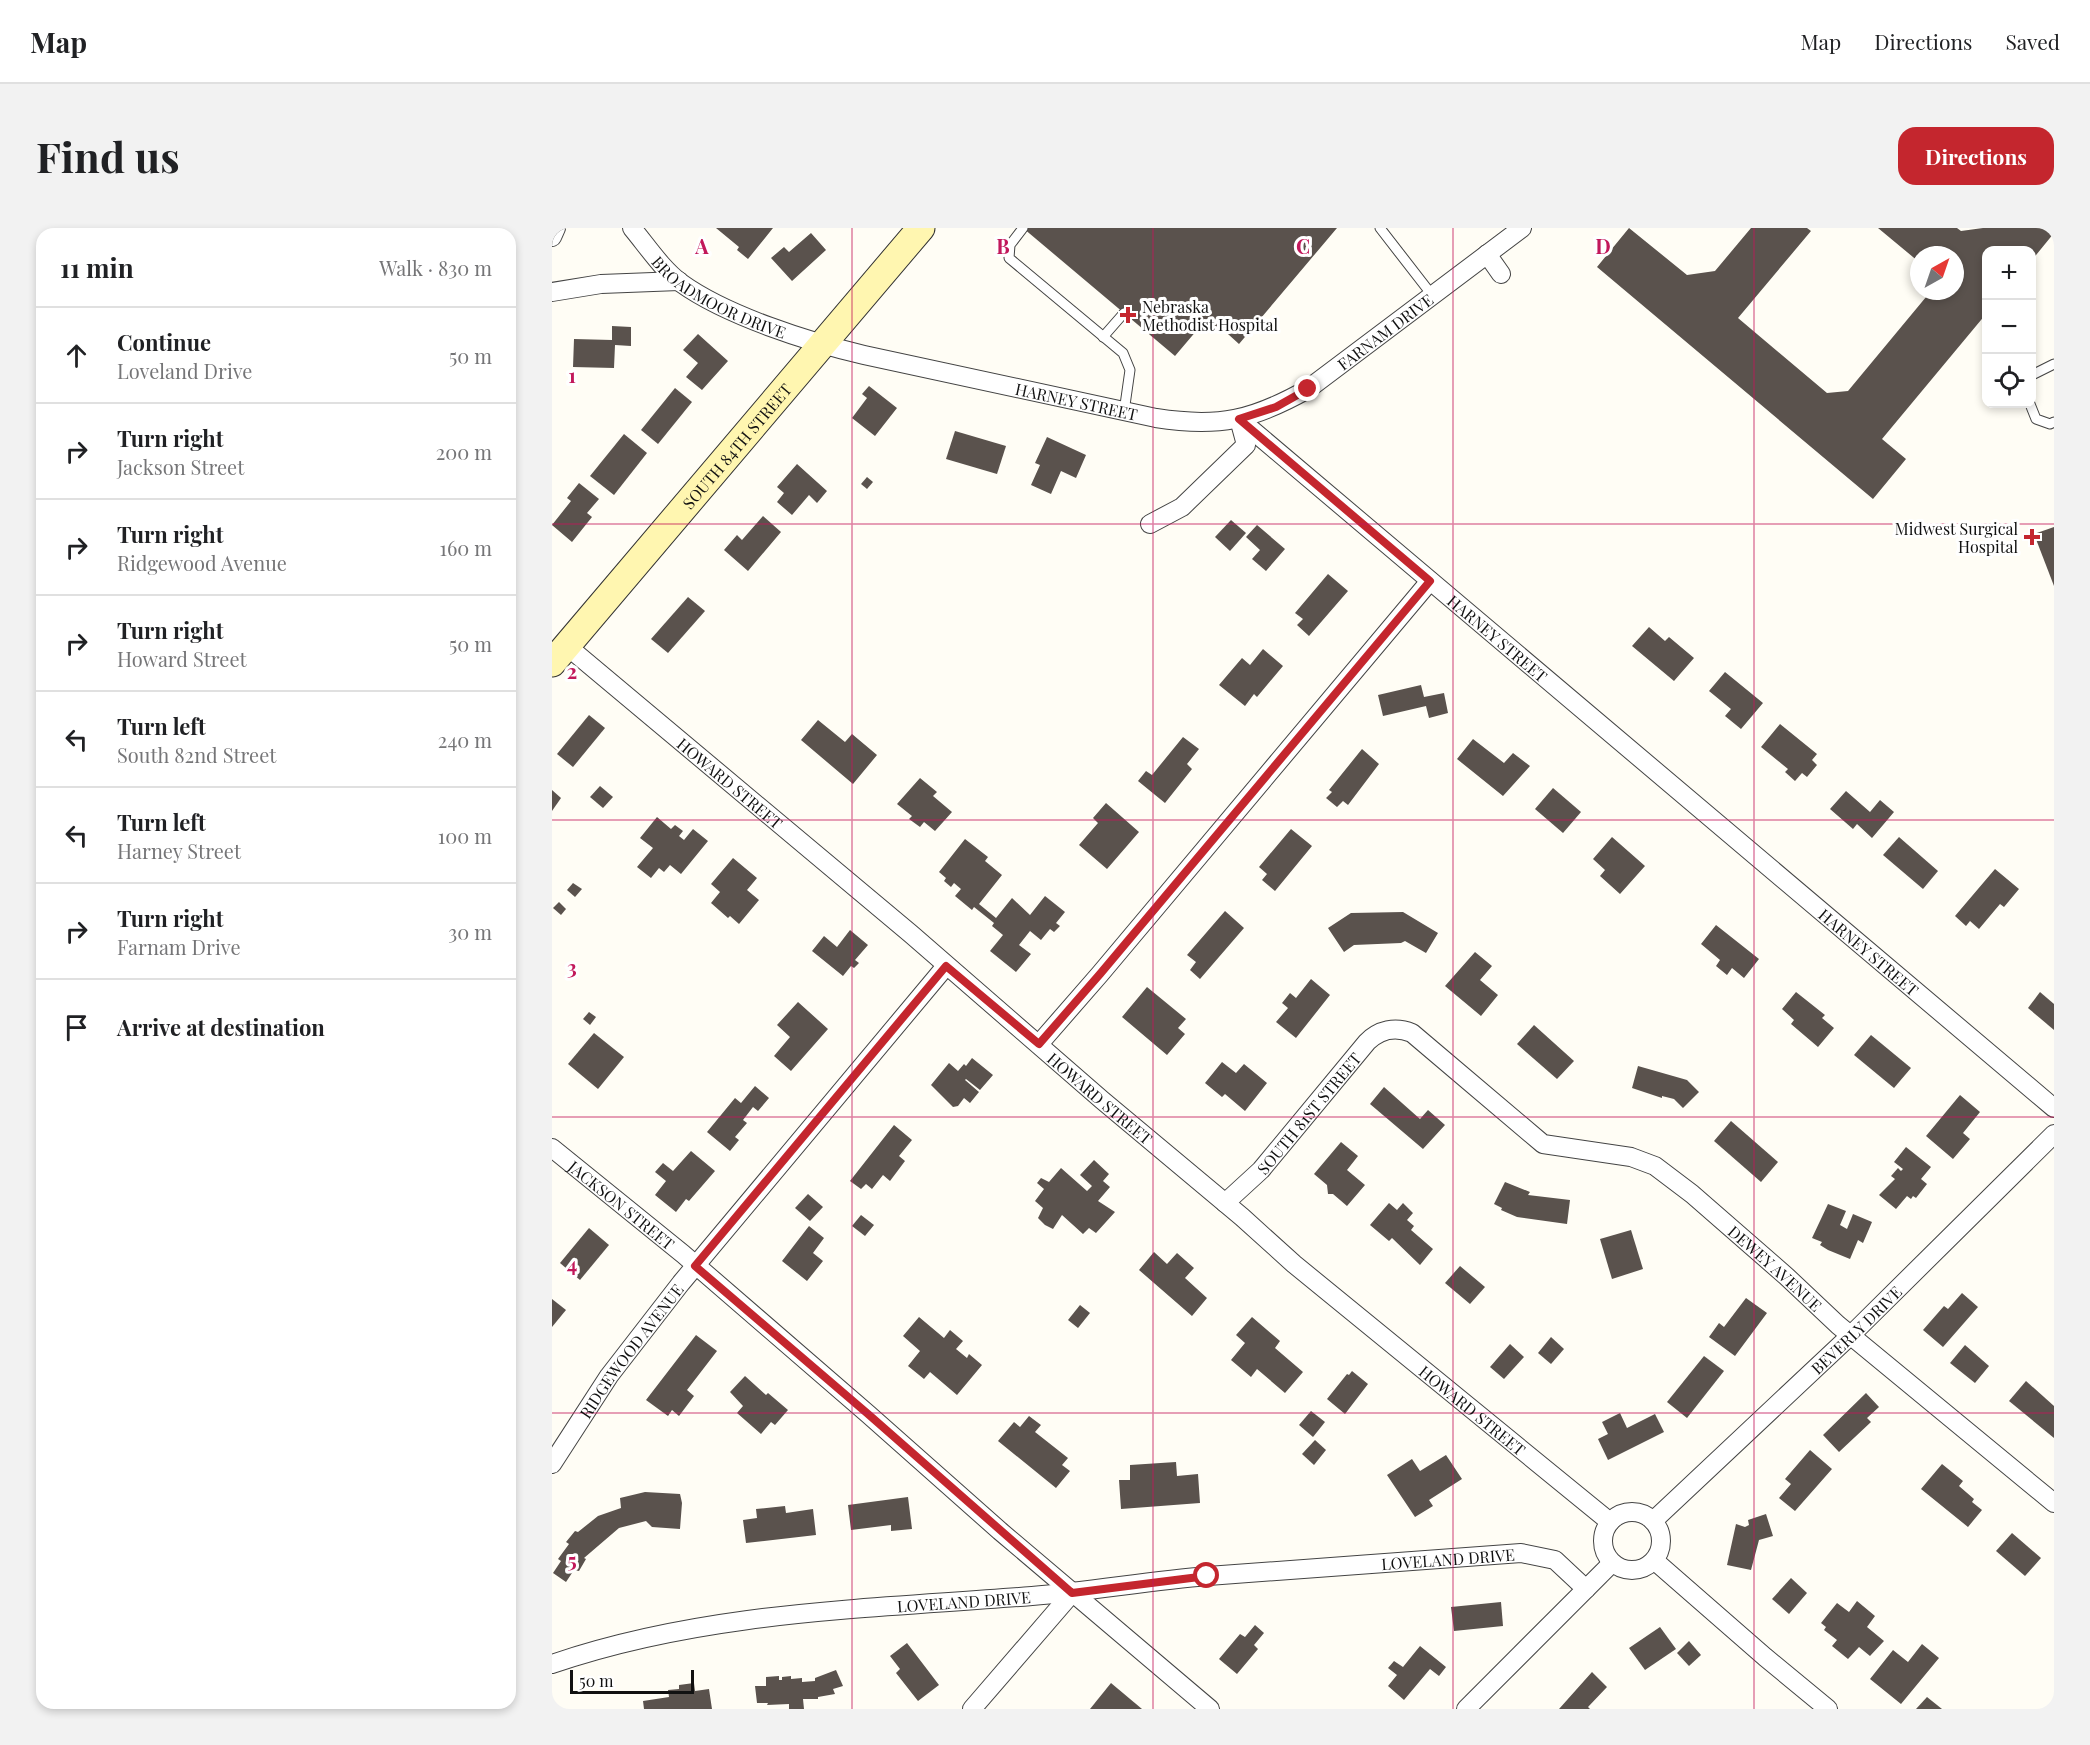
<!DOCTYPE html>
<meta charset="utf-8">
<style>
body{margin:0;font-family:"Playfair Display",serif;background:#f2f2f2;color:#202124}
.controls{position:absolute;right:18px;top:18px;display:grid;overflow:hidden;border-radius:12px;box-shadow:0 3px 9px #0003}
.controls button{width:54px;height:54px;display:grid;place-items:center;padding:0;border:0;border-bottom:2px solid #e0e0e0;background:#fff;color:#202124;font:30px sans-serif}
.compass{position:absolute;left:1358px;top:18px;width:54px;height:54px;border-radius:50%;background:#fff;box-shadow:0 3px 9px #0003;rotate:40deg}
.scale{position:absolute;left:18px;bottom:15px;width:124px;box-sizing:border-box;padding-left:6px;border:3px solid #111;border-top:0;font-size:16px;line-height:21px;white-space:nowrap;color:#111;-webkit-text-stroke:4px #fff;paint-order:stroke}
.stop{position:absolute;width:18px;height:18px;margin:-14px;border:4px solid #c4262e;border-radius:50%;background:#fff}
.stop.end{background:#c4262e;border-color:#fff;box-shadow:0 2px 6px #0008}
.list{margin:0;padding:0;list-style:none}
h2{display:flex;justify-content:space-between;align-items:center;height:78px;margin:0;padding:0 24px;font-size:26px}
h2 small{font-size:20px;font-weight:400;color:#757577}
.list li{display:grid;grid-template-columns:39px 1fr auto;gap:18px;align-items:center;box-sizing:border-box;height:96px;padding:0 24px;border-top:2px solid #e0e0e0}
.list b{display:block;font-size:22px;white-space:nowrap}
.list p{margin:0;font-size:20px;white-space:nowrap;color:#757577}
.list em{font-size:20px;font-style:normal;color:#757577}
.icon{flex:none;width:33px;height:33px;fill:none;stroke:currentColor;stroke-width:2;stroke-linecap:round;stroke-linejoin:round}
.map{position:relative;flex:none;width:1502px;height:1481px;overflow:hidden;border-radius:18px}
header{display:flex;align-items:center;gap:36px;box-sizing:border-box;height:84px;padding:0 30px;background:#fff;border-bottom:2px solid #e0e0e0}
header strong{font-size:28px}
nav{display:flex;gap:33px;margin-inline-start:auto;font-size:21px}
.intro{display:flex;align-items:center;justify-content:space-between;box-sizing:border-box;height:144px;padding:0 36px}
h1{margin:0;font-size:42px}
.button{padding:15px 27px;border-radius:18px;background:#c4262e;color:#fff;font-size:21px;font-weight:700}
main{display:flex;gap:36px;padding:0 36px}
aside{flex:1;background:#fff;border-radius:18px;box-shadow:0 3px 9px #0003}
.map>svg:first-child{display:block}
</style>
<header>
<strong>Map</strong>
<nav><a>Map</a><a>Directions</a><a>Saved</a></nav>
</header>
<div class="intro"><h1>Find us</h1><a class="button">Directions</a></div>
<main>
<aside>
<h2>11 min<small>Walk · 830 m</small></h2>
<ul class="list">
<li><svg class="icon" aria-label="ahead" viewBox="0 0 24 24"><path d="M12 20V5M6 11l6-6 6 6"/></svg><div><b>Continue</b><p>Loveland Drive</p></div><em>50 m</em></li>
<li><svg class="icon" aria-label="right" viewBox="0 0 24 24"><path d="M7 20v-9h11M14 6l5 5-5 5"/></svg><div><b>Turn right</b><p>Jackson Street</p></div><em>200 m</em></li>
<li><svg class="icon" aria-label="right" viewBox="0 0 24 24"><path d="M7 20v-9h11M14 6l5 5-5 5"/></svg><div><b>Turn right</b><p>Ridgewood Avenue</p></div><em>160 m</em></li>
<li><svg class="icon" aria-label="right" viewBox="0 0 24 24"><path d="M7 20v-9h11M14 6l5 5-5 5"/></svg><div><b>Turn right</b><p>Howard Street</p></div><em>50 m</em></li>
<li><svg class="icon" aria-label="left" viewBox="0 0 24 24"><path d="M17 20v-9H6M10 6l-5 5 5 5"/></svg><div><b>Turn left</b><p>South 82nd Street</p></div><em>240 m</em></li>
<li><svg class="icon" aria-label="left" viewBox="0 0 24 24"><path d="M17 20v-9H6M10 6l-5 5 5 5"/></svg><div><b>Turn left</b><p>Harney Street</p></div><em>100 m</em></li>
<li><svg class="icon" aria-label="right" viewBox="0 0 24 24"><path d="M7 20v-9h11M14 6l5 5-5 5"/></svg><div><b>Turn right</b><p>Farnam Drive</p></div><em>30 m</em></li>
<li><svg class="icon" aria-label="arrive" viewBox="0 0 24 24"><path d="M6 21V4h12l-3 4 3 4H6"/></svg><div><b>Arrive at destination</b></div></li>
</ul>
</aside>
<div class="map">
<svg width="1502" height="1481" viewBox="0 0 1502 1481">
<rect width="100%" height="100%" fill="#fffdf5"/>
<g fill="#5a524d">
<polygon points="164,0 221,0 196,31 185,22 187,19"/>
<polygon points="471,0 785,0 687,116 666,97 661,103 651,95 623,128"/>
<polygon points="1077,0 1135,47 1163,43 1199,0 1255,0 1259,3 1186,90 1275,165 1296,163 1379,63 1403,63 1403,27 1367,27 1367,34 1326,0 1405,0 1409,3 1431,0 1502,0 1502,5 1480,32 1480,22 1434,22 1434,86 1330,211 1354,231 1321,271 1045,39"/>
<polygon points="259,5 274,22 240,53 219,30 232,19 237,24"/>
<polygon points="60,98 79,99 79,118 63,117 62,140 21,139 22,111 60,112"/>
<polygon points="146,106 176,133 150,162 134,149 146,135 131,122"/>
<polygon points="317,158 345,180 323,208 300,190 315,170 310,166"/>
<polygon points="123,160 140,174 106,216 89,202"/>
<polygon points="403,203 454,218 445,246 394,231"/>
<polygon points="72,206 95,225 62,267 38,248"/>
<polygon points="495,209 534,227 524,250 509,243 499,266 479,257 488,237 483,235"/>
<polygon points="245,236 275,263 265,275 257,267 240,287 225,274 232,265 225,259"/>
<polygon points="315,249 321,254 315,261 309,256"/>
<polygon points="27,255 47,271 35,285 40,289 20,314 0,297 19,273 15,270"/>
<polygon points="211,288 229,304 196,343 172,322 185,307 190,312"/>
<polygon points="679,292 694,305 678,323 663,309"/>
<polygon points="705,297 733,321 714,343 700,331 708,322 694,309"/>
<polygon points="1502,299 1502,358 1482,306"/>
<polygon points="776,346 796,363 757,408 745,397 751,391 743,385"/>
<polygon points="136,369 153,383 116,425 99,411"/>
<polygon points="1097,399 1113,413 1117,409 1142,430 1122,453 1080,418"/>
<polygon points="711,421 731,438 705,469 702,466 693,478 667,457 690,430 698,437"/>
<polygon points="1173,444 1211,475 1189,501 1173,488 1179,481 1157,463"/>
<polygon points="869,457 872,469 892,465 896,485 877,490 874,478 831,488 826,467"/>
<polygon points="37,487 53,500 21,539 5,526"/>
<polygon points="266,492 293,514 300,506 325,527 301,556 249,512"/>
<polygon points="1228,496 1265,526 1260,532 1265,537 1255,549 1250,545 1243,553 1233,544 1236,541 1209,519"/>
<polygon points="631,509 647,521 635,536 640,541 613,575 586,553 594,543 600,547"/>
<polygon points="921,511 952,535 961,525 978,538 951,568 905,531"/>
<polygon points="810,521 827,536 796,577 791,573 785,579 774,570 780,564 777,562"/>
<polygon points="368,550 385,564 381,568 400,584 383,603 372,594 368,599 357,591 360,588 345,576"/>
<polygon points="48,558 61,569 51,580 38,569"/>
<polygon points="1001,560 1029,584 1011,605 983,581"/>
<polygon points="0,562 9,570 0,583"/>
<polygon points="1294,563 1318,584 1328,572 1342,584 1320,610 1305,596 1301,601 1278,581"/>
<polygon points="554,575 587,604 555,641 527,617 546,595 541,590"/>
<polygon points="105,589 119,601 123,597 131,603 127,608 132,612 141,601 156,613 129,646 118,637 112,644 107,640 99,650 85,639 101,620 88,610"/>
<polygon points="739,601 760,618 723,663 710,652 715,646 707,639"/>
<polygon points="1060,609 1093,638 1068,666 1048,648 1053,642 1041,631"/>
<polygon points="1347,609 1386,643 1371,661 1331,627"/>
<polygon points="413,611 436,629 433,633 450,647 427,676 444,690 460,670 478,687 493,668 513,684 504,695 508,698 502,704 498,701 489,712 478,703 467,717 479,726 464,744 438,723 451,707 440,698 442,695 422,679 420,682 403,668 409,661 402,655 399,659 392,653 394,650 387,644"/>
<polygon points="181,630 205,650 195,662 207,672 187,696 178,688 176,690 159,675 168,664 159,656"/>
<polygon points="1443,641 1467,661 1452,679 1448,676 1427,701 1418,693 1414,698 1403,688"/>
<polygon points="21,655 30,661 23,669 15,662"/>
<polygon points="7,674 14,681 9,687 1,680"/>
<polygon points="673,683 692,700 648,751 638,742 644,734 635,727"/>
<polygon points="851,684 886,705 874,725 853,713 849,715 802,717 792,724 776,700 799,685"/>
<polygon points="1164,697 1207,731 1192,750 1180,740 1175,747 1164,738 1168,732 1149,716"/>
<polygon points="298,702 316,717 303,732 307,735 302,740 299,738 291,748 260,723 272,708 285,719"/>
<polygon points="923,724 940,738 928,752 946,767 929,788 893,758"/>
<polygon points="759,751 778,767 744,810 724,794 736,780 730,775 738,765 744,770"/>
<polygon points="595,759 634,791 626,800 633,806 615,827 570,789"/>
<polygon points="1244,764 1273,787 1270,790 1282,800 1266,819 1239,796 1242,792 1230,781"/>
<polygon points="1488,764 1502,776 1502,802 1476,780"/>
<polygon points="246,774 276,801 239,843 222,828 238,809 225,797"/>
<polygon points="37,784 44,789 38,797 31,791"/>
<polygon points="982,797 1022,833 1005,851 965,816"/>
<polygon points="42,805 72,829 46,861 16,836"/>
<polygon points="1319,807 1359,840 1342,860 1302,827"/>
<polygon points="420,830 441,847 428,862 414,851 413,852 427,864 418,875 412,870 406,878 401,879 379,857 397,835 406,843 412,836 414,838"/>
<polygon points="670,834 684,845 692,836 715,855 693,883 673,866 670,869 653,855"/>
<polygon points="1086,838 1135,852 1147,864 1131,880 1122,871 1110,868 1110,870 1080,860"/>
<polygon points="203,858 217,870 206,883 201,879 191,892 195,895 183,909 187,912 178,923 155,904 183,870 189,875"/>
<polygon points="832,859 868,891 876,882 893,897 871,921 818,876"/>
<polygon points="1408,867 1428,884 1411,905 1418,911 1401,931 1374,908"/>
<polygon points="1179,893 1226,934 1209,954 1162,913"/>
<polygon points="342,897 360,912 347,928 353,933 338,953 331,947 320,961 314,956 309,961 298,953"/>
<polygon points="789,914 806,928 795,942 813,957 795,978 781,966 776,966 775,957 762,946"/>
<polygon points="1354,919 1379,939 1369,951 1375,956 1364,970 1361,968 1359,971 1355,968 1344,981 1327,967 1343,951 1339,948 1346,940 1349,943 1351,941 1342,934"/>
<polygon points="139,923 163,943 137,973 134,971 124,984 103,967 114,953 103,944 111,935 121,943"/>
<polygon points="542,932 557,946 551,953 558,959 546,973 563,984 544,1005 537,1000 531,1006 510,987 501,1001 493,997 486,990 491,980 483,973 492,961 485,955 489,950 497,954 509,940 535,963 540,958 528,947"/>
<polygon points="953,954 978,964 976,967 1018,972 1015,996 965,989 949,982 950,980 942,976"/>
<polygon points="256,966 271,979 258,993 243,980"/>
<polygon points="837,975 845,982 851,975 861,985 855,992 862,998 859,1002 881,1021 868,1037 840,1010 837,1013 818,997"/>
<polygon points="1276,976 1294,983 1288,997 1295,1001 1301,986 1320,994 1311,1015 1306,1012 1298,1031 1276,1022 1268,1017 1270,1014 1260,1010"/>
<polygon points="309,987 322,997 313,1008 300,998"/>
<polygon points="257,998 272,1010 261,1025 271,1033 255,1053 230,1033"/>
<polygon points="37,1000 57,1017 28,1052 8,1035"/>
<polygon points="1079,1002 1091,1041 1060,1051 1048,1011"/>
<polygon points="602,1024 615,1036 625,1025 642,1040 633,1050 655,1070 640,1088 587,1042"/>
<polygon points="908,1038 933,1059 918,1076 893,1055"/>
<polygon points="1410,1065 1426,1079 1391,1119 1371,1102 1392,1078 1396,1081"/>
<polygon points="1194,1070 1215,1085 1183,1128 1157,1109 1167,1095 1172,1099"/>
<polygon points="0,1071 14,1082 0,1099"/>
<polygon points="528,1077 538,1085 526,1100 516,1092"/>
<polygon points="367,1089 392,1110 398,1102 411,1113 404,1121 415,1130 417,1126 430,1137 405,1167 378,1144 372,1151 356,1138 368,1123 351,1108"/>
<polygon points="700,1089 728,1113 723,1120 751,1144 733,1165 705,1141 699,1149 679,1132 693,1115 684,1107"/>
<polygon points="144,1107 165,1123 135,1162 142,1168 127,1188 120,1182 116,1188 94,1172"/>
<polygon points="999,1109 1012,1121 999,1136 986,1125"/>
<polygon points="958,1116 972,1129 952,1151 938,1139"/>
<polygon points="1413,1117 1437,1138 1423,1155 1398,1135"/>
<polygon points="1152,1128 1172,1143 1135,1190 1115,1174"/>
<polygon points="800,1143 816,1156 793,1186 775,1171 795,1146 797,1147"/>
<polygon points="193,1148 214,1167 216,1165 236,1182 223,1197 219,1194 209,1206 185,1185 191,1178 178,1164"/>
<polygon points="1474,1153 1502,1178 1502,1210 1457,1173"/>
<polygon points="1314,1165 1327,1179 1315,1190 1319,1194 1287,1224 1271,1207"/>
<polygon points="759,1183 773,1194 761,1209 747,1197"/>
<polygon points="1068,1185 1075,1200 1103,1186 1112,1204 1056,1232 1046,1211 1056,1206 1050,1194"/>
<polygon points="477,1188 489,1197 483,1204 516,1230 510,1237 518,1243 504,1260 446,1213 462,1194 468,1199"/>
<polygon points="763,1212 774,1222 762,1237 750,1226"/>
<polygon points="1258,1222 1280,1241 1243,1283 1227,1270 1239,1256 1233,1251"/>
<polygon points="894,1227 910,1251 877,1272 881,1278 863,1289 835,1247 860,1231 868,1243"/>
<polygon points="624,1234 625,1248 646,1246 648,1275 569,1281 567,1252 578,1252 578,1237"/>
<polygon points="1390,1236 1411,1253 1407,1258 1422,1271 1420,1274 1430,1282 1416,1299 1369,1261"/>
<polygon points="93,1264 128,1266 130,1275 128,1301 100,1299 94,1293 67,1300 32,1330 34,1331 27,1343 22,1342 14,1354 1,1345 9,1333 6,1331 17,1316 14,1314 23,1303 26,1304 46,1288 69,1280 68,1270"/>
<polygon points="356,1269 360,1301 339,1303 339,1297 299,1302 296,1277"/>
<polygon points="233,1278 234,1285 261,1281 264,1307 194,1315 191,1292 205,1290 204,1281"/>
<polygon points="1214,1286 1221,1308 1207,1312 1199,1342 1175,1337 1184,1296 1193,1299 1197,1297 1196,1292"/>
<polygon points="1460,1305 1489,1330 1473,1348 1444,1323"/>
<polygon points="1239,1350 1255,1365 1237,1386 1220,1371"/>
<polygon points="1305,1373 1323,1388 1315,1399 1332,1413 1318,1428 1307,1419 1296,1431 1280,1418 1285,1412 1272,1402 1274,1399 1269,1395 1285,1375 1297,1384"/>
<polygon points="949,1374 951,1398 902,1403 899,1379"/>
<polygon points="703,1397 712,1405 702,1417 706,1421 685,1446 667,1431 688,1406 693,1409"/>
<polygon points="1108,1399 1124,1421 1093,1442 1077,1420"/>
<polygon points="1137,1413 1149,1427 1137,1438 1125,1425"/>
<polygon points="355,1415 387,1457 366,1473 344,1445 348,1441 338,1428"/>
<polygon points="1370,1416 1387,1430 1349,1476 1318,1451 1341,1422 1356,1434"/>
<polygon points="868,1418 894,1439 887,1448 878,1441 852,1472 836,1458 845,1447 836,1440 842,1433 851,1439"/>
<polygon points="284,1442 291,1458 281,1461 283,1466 266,1469 266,1471 251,1471 252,1481 237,1481 237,1476 215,1477 216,1475 205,1475 203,1458 214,1458 214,1449 227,1448 227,1452 230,1452 230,1449 239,1448 239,1451 250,1450 250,1454 263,1453 263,1450"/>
<polygon points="1040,1444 1055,1459 1036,1479 1038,1481 1007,1481"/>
<polygon points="142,1455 143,1463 157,1461 160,1481 92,1481 91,1473 117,1469 116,1462 127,1461 127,1457"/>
<polygon points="559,1455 590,1481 538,1481"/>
<polygon points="1375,1469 1390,1481 1364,1481"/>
</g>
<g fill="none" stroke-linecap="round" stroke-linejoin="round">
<g stroke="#444" stroke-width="11">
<g id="service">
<polyline points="471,0 458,17 457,30 571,125 578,142 572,184"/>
<polyline points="828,0 880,67"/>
<polyline points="551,109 572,85"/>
<polyline points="1480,147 1502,136"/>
<polyline points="1478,176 1484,191 1498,196 1502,194"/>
</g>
</g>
<g stroke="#444" stroke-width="20">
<g id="minor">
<path id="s1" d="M80,0c15,18 30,41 49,55 46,33 128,59 183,72l292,63c63,10 97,2 152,-29l214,-161"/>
<polyline points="0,9 4,0"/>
<polyline points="935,26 949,46"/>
<polyline points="0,64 49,56 127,53"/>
<path id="s2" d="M687,191l815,689"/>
<polyline points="598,296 630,279 694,217 687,191"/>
<path id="s3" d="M15,418l344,288 191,166 140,117 52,47 316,258"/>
<polyline points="487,816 548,746 878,353"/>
<path id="s4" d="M0,920l131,106 185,160 132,117 210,178"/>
<path id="s5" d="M673,975l36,-33 106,-128c12,-12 28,-16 45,-9l131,111 88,13 24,9 37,28 94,82 52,49 216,178"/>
<path id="s6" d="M0,1236l57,-88 72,-93 265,-317"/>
<circle cx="1080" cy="1313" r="29"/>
<path id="s7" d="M1101,1293l198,-186 203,-201"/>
<polyline points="1103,1333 1213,1429 1276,1481"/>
<path id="s8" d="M0,1436c154,-53 319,-55 480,-68 59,-5 117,-15 176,-20 104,-8 209,-15 313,-23l34,7 31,29"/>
<polyline points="420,1481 520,1365"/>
<polyline points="914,1481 1060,1335"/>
</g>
</g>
<g stroke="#333" stroke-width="29">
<g id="secondary">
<path id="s9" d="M0,435l369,-435"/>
</g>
</g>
<use href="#service" stroke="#fff" stroke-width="9"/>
<use href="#minor" stroke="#fff" stroke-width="18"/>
<use href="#secondary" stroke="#fff6b0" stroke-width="27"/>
</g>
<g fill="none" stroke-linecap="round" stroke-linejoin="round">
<polyline stroke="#c4262e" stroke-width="8" points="655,1348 520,1365 316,1186 143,1038 394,738 487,816 548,746 878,353 687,191 724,179 756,161"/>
</g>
<path fill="none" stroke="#c2185b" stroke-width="1.5" stroke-opacity="0.55" d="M300,0v1481M601,0v1481M901,0v1481M1202,0v1481M0,296h1502M0,592h1502M0,889h1502M0,1185h1502"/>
<g fill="#c4262e" stroke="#fff" stroke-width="2">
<path d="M573 78h6v6h6v6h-6v6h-6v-6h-6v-6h6z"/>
<path d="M1477 300h6v6h6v6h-6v6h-6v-6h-6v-6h6z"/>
</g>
<g text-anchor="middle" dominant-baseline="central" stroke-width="6" stroke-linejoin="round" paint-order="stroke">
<g font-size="16" fill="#111" stroke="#fff">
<text stroke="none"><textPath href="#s1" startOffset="114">BROADMOOR DRIVE</textPath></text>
<text stroke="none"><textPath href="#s1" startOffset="825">FARNAM DRIVE</textPath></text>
<text stroke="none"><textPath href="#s1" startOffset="489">HARNEY STREET</textPath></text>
<text stroke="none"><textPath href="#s9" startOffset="285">SOUTH 84TH STREET</textPath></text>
<text stroke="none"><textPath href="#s2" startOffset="339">HARNEY STREET</textPath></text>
<text stroke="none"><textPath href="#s3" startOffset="213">HOWARD STREET</textPath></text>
<text stroke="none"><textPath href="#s2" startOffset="825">HARNEY STREET</textPath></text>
<text stroke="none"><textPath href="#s3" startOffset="699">HOWARD STREET</textPath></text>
<text stroke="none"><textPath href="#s5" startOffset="123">SOUTH 81ST STREET</textPath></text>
<text stroke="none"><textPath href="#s4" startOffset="90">JACKSON STREET</textPath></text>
<text stroke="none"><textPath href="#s5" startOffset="708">DEWEY AVENUE</textPath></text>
<text stroke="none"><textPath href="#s7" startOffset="279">BEVERLY DRIVE</textPath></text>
<text stroke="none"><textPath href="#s6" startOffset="138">RIDGEWOOD AVENUE</textPath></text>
<text stroke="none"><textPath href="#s3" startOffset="1185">HOWARD STREET</textPath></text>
<text stroke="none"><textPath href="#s8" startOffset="904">LOVELAND DRIVE</textPath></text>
<text stroke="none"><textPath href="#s8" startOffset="418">LOVELAND DRIVE</textPath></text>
</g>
<g font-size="16" fill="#111" stroke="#fff" text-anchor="start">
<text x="590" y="78">Nebraska<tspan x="590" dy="18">Methodist Hospital</tspan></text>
<text x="1466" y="300" text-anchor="end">Midwest Surgical<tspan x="1466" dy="18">Hospital</tspan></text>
</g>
</g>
<g font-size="20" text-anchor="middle" font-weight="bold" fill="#c2185b" stroke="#fff" stroke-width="6" stroke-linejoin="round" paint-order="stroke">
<text x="150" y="26">A</text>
<text x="451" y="26">B</text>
<text x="751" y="26">C</text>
<text x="1051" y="26">D</text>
<text x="20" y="155">1</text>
<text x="20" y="451">2</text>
<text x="20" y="747">3</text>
<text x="20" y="1044">4</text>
<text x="20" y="1340">5</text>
</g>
</svg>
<div class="controls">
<button>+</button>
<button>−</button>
<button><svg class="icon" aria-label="locate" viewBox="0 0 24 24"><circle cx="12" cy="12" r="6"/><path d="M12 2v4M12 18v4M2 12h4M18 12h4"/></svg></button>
</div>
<svg class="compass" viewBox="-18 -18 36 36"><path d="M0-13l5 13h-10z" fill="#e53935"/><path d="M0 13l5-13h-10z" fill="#757577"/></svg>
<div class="scale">50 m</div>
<div class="stop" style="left:655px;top:1348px"></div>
<div class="stop end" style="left:756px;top:161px"></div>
</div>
</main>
